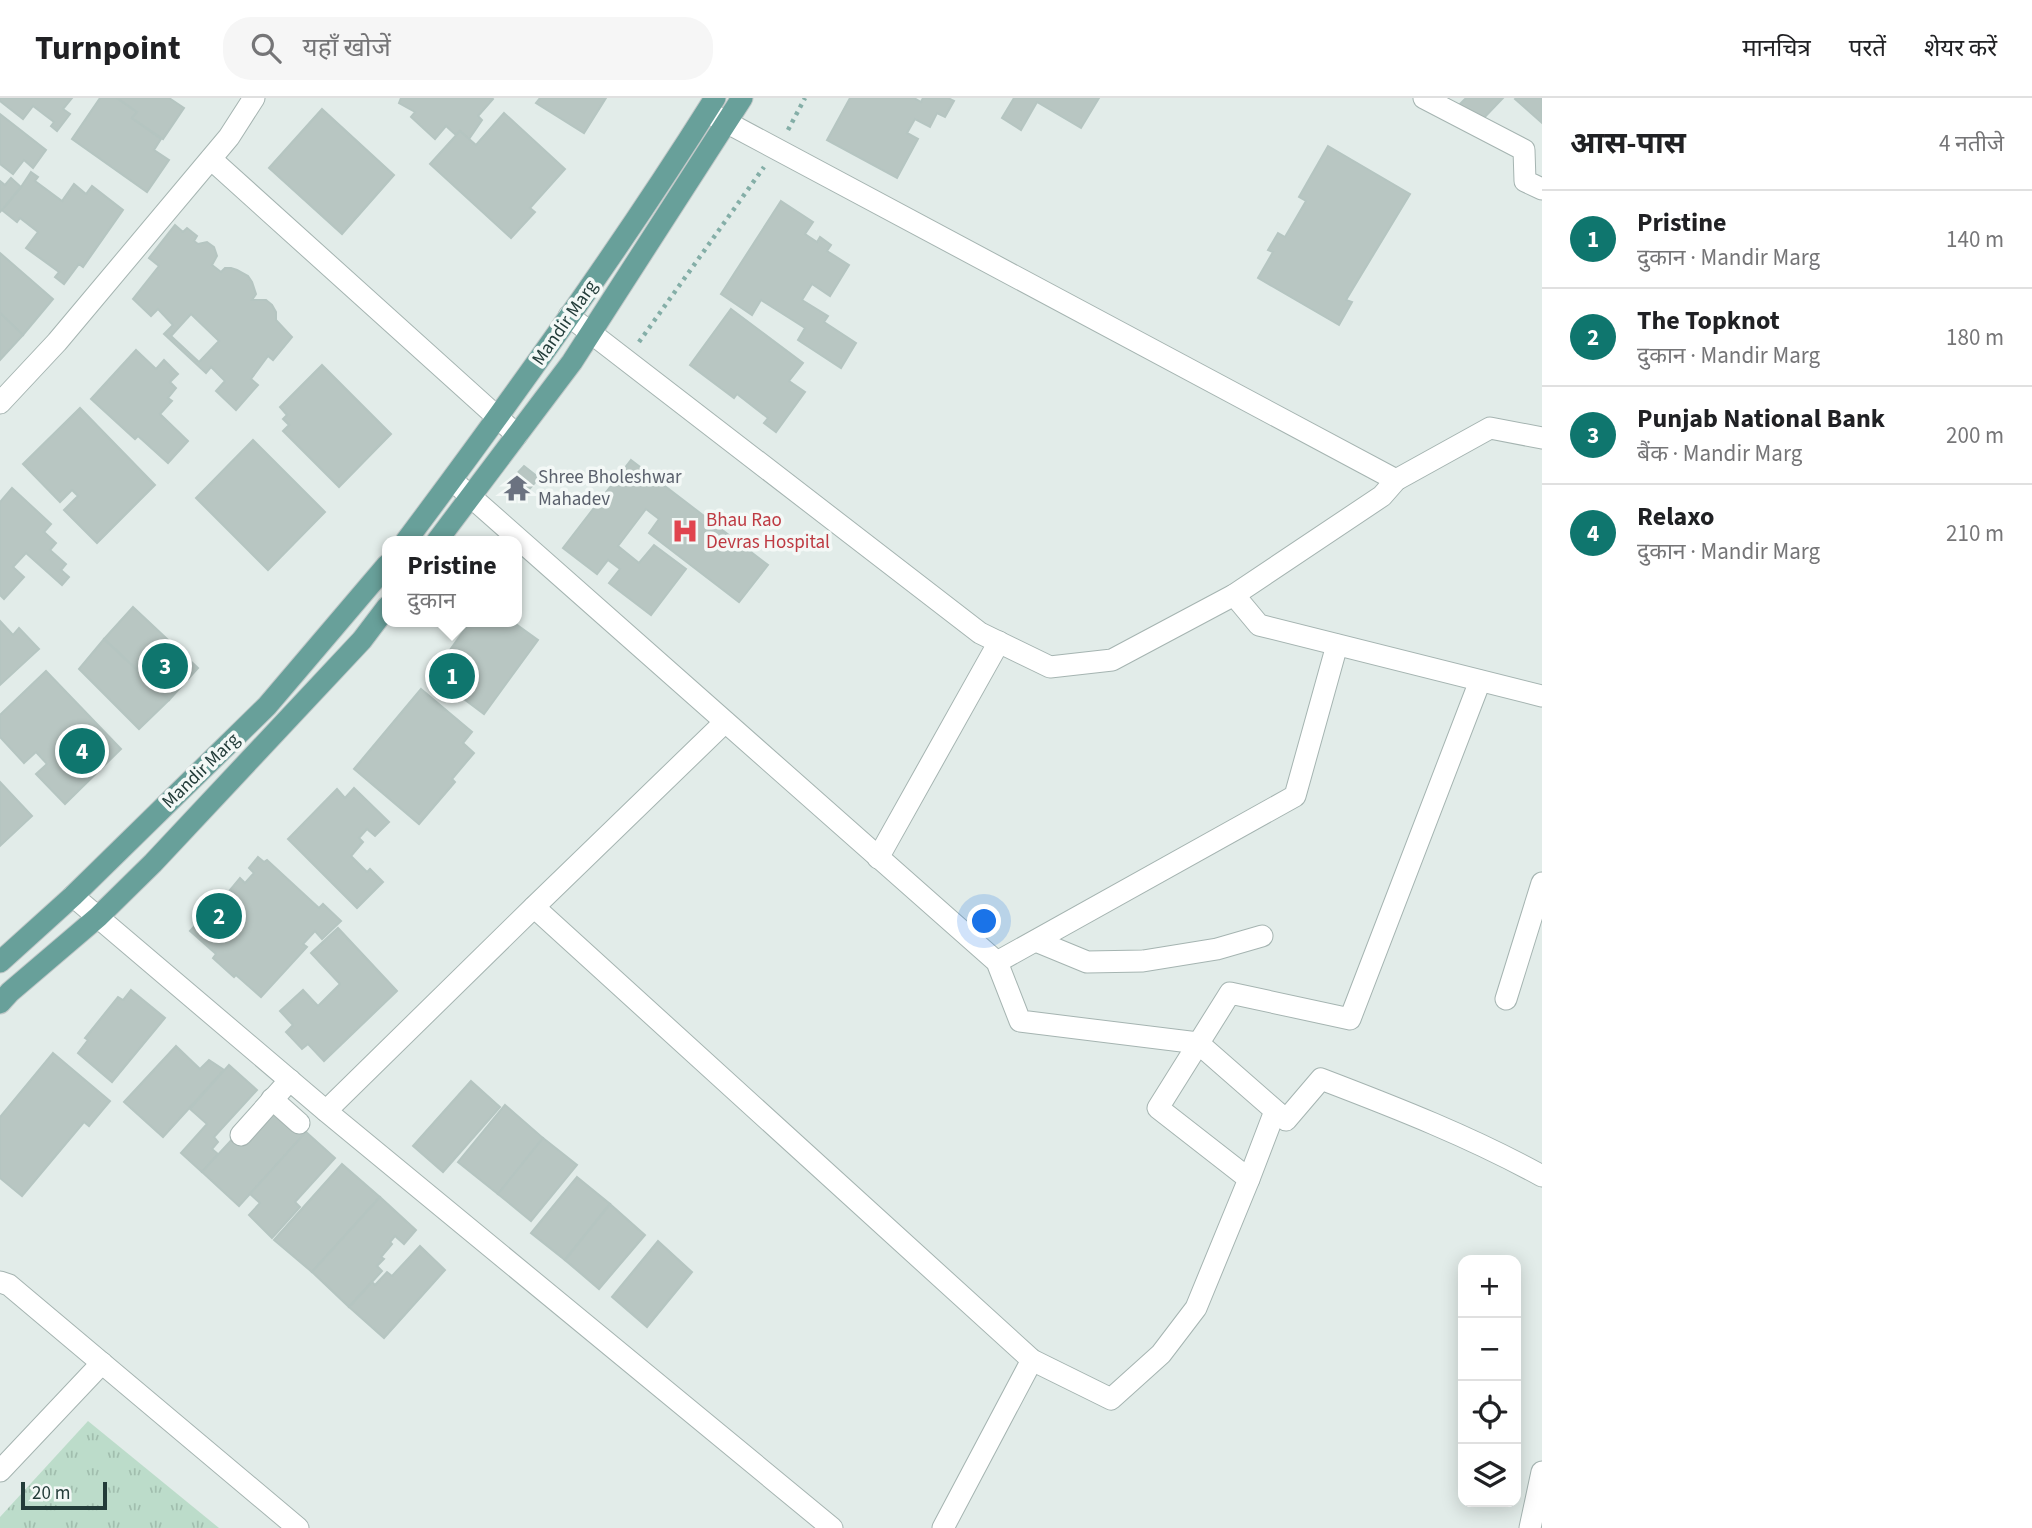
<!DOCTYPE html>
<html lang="hi">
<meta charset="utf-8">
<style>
body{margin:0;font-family:"Source Sans 3","Noto Sans Devanagari",sans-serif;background:#f6f6f6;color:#202124}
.controls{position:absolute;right:21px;bottom:21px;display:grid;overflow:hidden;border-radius:14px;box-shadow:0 4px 18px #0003}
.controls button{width:63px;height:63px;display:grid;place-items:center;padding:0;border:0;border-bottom:2px solid #e0e0e0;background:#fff;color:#202124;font:35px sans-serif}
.scale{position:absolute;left:21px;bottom:18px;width:86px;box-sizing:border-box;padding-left:7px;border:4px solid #233c39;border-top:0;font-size:19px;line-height:24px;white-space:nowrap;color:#233c39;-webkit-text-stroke:5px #f3f8f6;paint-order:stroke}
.you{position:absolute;left:985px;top:824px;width:24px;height:24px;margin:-18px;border:5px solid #fff;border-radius:50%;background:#1a73e8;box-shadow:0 0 0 10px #1a73e833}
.badge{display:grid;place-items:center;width:46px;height:46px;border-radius:50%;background:#0f766e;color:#fff;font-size:23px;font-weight:700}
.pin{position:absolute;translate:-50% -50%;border:4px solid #fff;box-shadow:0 2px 7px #0006}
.popup{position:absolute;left:382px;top:438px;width:140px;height:91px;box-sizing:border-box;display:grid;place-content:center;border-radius:14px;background:#fff;filter:drop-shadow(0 2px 5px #0005);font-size:23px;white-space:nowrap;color:#757577}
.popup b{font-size:26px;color:#202124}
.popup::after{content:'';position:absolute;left:50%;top:100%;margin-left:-14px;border:14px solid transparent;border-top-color:#fff}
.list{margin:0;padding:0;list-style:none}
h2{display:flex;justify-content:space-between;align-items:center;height:91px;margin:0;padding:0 28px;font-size:30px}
h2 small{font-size:23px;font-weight:400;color:#757577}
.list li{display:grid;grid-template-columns:46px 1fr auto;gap:21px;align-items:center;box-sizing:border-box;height:98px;padding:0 28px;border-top:2px solid #e0e0e0}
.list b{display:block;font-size:26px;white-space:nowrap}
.list p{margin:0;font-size:23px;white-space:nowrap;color:#757577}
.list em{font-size:23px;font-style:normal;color:#757577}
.icon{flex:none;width:38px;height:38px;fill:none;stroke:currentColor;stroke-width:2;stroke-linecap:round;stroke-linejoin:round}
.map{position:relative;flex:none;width:1542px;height:1430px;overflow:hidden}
header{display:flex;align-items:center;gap:42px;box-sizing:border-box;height:98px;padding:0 35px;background:#fff;border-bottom:2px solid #e0e0e0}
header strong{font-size:33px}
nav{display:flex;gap:38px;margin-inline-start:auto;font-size:24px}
.search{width:490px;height:63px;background:#f6f6f6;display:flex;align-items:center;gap:18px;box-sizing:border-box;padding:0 24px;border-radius:28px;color:#757577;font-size:26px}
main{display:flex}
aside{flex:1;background:#fff}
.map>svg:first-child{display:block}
</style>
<header>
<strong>Turnpoint</strong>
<div class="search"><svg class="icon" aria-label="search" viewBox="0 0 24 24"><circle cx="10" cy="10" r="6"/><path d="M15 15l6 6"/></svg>यहाँ खोजें</div>
<nav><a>मानचित्र</a><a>परतें</a><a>शेयर करें</a></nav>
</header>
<main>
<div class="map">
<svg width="1542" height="1430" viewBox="0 0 1542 1430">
<defs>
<pattern id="park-tufts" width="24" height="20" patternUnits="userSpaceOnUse" patternTransform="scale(1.75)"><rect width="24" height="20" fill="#bcdcca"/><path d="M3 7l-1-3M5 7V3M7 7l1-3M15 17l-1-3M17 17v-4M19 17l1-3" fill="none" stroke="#a1beae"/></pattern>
</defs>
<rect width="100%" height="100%" fill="#e2ece9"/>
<polygon fill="url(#park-tufts)" points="88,1323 219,1430 0,1430 0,1419"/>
<g fill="#b8c6c2" stroke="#b5c5c1" stroke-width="2" fill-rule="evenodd">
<polygon points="0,0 72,0 63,11 70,16 57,33 51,28 54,24 33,8 23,21 0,3"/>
<polygon points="100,0 117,0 137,14 132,20 161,41 154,52 169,62 147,94 72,41"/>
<polygon points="117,0 169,0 184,10 163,41 132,20 137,14"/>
<polygon points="401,0 492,0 493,1 478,18 482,22 469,41 460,33 456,37 446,28 435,41 411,19 415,14 399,5"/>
<polygon points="540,0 606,0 584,35 536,5"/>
<polygon points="850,0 914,0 921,4 923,0 948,0 954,3 945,19 937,15 930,29 915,21 907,35 918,41 897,80 827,42"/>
<polygon points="1014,0 1099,0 1081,30 1037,4 1021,32 1002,20"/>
<polygon points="1466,0 1503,0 1478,26 1459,7"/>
<polygon points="1542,0 1542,25 1515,1 1516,0"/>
<polygon points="322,11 394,77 342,136 269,70"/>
<polygon points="504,15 565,71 530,110 535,114 511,140 430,66 460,33 476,47"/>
<polygon points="0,16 46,52 33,70 24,62 13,76 0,66"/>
<polygon points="1328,48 1410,96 1346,202 1352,204 1339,227 1258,180 1273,154 1268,152 1278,135 1285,139 1306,103 1299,99"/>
<polygon points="31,74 38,79 35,83 62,103 74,86 86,96 92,88 123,112 83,169 79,166 64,186 55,179 59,174 26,150 38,134 20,120 17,124 2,112 21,89"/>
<polygon points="11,80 21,89 0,114 0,83 5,87"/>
<polygon points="781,103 813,124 805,136 817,144 820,139 831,147 827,153 849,167 830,198 812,186 802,202 828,218 824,224 856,245 841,270 798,242 805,230 761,202 752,217 721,196"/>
<path d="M175,127l8,7 4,-4 10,8 -3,5 4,3 9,-2 7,5 3,9 -5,9 9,7 4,-4h6l6,2 11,6 4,6 4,12 -4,6h14l6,5 4,7v8l16,17 -19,23 -5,-4 -17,23 7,6 -22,25 -20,-19 9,-10 -14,-14 -5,6 -42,-39 9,-9 -15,-16 -7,7 -18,-17 26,-33 -10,-8zM191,216l28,27 -20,21 -28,-26z"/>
<polygon points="0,155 53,201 23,237 0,215"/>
<polygon points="731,211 803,265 789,283 805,294 776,334 764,325 768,320 737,296 734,300 690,267"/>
<polygon points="0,215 23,237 0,262"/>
<polygon points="136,252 156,271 164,262 178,276 170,284 176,290 168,300 172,303 160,316 188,343 168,365 138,338 135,341 91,301"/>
<polygon points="322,267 391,336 339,389 283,333 289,327 283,321 287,317 280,309"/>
<polygon points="80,310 155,387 97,445 64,412 78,398 72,392 60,404 23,366"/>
<polygon points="253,342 325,414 268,472 196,400"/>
<polygon points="631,362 768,467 739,504 649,435 659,421 646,411 618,448 639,465 654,447 686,471 651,517 609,485 620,471 608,462 597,476 563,450"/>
<polygon points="524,368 539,380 525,396 510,383"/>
<polygon points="12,390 51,426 44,434 56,445 50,452 66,466 61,472 69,479 62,487 26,455 13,469 24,479 4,501 0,497 0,404"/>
<polygon points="133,509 198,570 169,602 104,541"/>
<polygon points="0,523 13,537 19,530 39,551 0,587"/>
<polygon points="470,524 513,524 538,542 484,616 432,577"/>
<polygon points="104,541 169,602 139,631 79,571"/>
<polygon points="46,573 121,651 65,706 36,676 47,666 36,654 24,665 0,639 0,617"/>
<polygon points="421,591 472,634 463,645 474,655 452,681 455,684 419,726 354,671"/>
<polygon points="0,684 32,718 0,748"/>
<polygon points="354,690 389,724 375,738 367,731 359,740 363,744 351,758 367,774 370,771 383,784 357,810 288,741 337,691 345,700"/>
<polygon points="258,759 264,764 267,762 319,810 323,806 341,823 322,841 315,833 303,846 307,849 261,899 236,877 234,879 213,860 216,856 190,833 201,821 207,826 216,816 211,811 222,799 227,803 234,795 230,792 240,780 245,785 254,775 249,770"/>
<polygon points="338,830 397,893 324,963 308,946 302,951 286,934 293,927 280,913 303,892 318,908 340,886 311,855"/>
<polygon points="131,892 165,920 112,984 78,955 88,942 85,940 118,899 123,902"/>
<polygon points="176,948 200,971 209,962 224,972 163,1039 124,1004"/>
<polygon points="53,955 110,1003 89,1028 84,1024 22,1098 0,1080 0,1019"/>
<polygon points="229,967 257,992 214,1039 218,1044 212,1051 218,1056 202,1074 181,1055 207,1026 190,1011"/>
<polygon points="471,983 500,1009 443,1074 413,1048"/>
<polygon points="272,1005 306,1034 239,1108 202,1074 237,1036"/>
<polygon points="505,1007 543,1040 498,1096 458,1064"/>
<polygon points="306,1034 335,1060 295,1104 300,1109 272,1140 249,1117 260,1105 250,1096"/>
<polygon points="543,1040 577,1067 531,1123 498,1096"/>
<polygon points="342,1066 380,1099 312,1174 274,1142"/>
<polygon points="577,1079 610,1106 565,1162 531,1135"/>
<polygon points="380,1099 416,1132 404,1146 395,1138 390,1144 392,1146 381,1159 384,1161 377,1168 382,1173 349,1209 312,1174"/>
<polygon points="610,1106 645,1137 599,1191 565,1162"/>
<polygon points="658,1143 692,1174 647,1229 612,1199"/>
<polygon points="420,1148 445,1172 384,1240 349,1209 372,1184 375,1187 387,1174 392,1178"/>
</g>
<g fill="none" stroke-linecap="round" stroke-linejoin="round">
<g stroke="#a5b4b1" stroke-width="23">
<g id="minor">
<polyline points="1424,0 1524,52 1525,83 1542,91"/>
<polyline points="711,16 1396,382"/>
<polyline points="211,61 517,337"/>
<polyline points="569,218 980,535 1050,569 1112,562 1234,497 1382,398 1396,382 1490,330 1542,340"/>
<polyline points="0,305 57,244 229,39 254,0"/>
<path d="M452,382l545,482 23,59 178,22 88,77 35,-41c76,29 150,58 221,97"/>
<polyline points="1234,497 1259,527 1542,598"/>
<polyline points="878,760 999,544"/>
<polyline points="73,798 326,1013 832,1430"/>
<polyline points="534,809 1032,1262 1111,1301 1161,1256 1196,1210 1249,1081 1275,1013"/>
<polyline points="1036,843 1087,864 1143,863 1217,851 1262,838"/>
<polyline points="997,864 1295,698 1337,547"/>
<polyline points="1506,901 1542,785"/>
<polyline points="272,1001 299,1025"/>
<polyline points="326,1013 534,809 725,624"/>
<polyline points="241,1037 290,982"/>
<polyline points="1249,1081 1158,1010 1230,895 1350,921 1480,583"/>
<polyline points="0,1184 9,1187 298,1430"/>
<polyline points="0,1373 102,1265"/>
<polyline points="943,1430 1032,1262"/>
<polyline points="1530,1430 1542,1374"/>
</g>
</g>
<g stroke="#c1c8c8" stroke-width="23">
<g id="major">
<path d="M406,443c108,-144 213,-290 309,-443"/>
<polyline points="437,443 572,264 742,0"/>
<polyline points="0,864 73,798 267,608 387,467"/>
<polyline points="0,905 10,894 98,819 153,765 362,542 387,509"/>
</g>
</g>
<g stroke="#84aea7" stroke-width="4.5" stroke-dasharray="3.5 5" stroke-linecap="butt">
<polyline points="788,32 805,0"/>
<polyline points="639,244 764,69"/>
</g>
<use href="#minor" stroke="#fff" stroke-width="21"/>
<use href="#major" stroke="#68a09a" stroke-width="21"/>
</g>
<defs>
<g id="temple-bare" transform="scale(2.1)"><path d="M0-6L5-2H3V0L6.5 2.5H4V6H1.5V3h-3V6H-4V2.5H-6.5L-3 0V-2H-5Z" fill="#6b7280" stroke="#f3f8f6" stroke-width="2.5" paint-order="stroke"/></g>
<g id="hospital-bare" transform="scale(2.1)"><path d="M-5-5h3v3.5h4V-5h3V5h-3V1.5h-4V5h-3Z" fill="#e0444e" stroke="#f3f8f6" stroke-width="2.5" paint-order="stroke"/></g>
</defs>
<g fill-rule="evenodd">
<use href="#temple-bare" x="517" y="390"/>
<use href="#hospital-bare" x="685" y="433"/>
</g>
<g text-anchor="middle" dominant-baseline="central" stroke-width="7" stroke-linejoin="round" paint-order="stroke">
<g font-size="19" fill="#233c39" stroke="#f3f8f6">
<text transform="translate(565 225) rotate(-55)">Mandir Marg</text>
<text transform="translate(201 673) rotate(-44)">Mandir Marg</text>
</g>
<g font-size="19" fill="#5b616d" stroke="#f3f8f6" text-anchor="start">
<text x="538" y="379">Shree Bholeshwar<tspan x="538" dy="22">Mahadev</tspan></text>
</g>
<g font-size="19" fill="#be3a42" stroke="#f3f8f6" text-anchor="start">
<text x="706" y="422">Bhau Rao<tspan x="706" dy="22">Devras Hospital</tspan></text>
</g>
</g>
</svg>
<div class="controls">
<button>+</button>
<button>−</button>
<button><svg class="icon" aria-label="locate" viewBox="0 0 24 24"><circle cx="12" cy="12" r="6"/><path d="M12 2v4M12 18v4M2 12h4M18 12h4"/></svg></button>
<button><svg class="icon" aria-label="layers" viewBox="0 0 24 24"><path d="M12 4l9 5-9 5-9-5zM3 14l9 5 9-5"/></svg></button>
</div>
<div class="scale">20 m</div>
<div class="you"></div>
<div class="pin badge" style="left:452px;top:578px">1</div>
<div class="popup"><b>Pristine</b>दुकान</div>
<div class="pin badge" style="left:219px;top:818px">2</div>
<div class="pin badge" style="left:165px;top:568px">3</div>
<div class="pin badge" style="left:82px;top:653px">4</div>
</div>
<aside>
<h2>आस-पास<small>4 नतीजे</small></h2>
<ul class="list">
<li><span class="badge">1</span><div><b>Pristine</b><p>दुकान · Mandir Marg</p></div><em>140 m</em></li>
<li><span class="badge">2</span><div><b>The Topknot</b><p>दुकान · Mandir Marg</p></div><em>180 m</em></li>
<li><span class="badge">3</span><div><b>Punjab National Bank</b><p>बैंक · Mandir Marg</p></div><em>200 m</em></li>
<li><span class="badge">4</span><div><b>Relaxo</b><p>दुकान · Mandir Marg</p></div><em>210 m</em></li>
</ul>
</aside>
</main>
